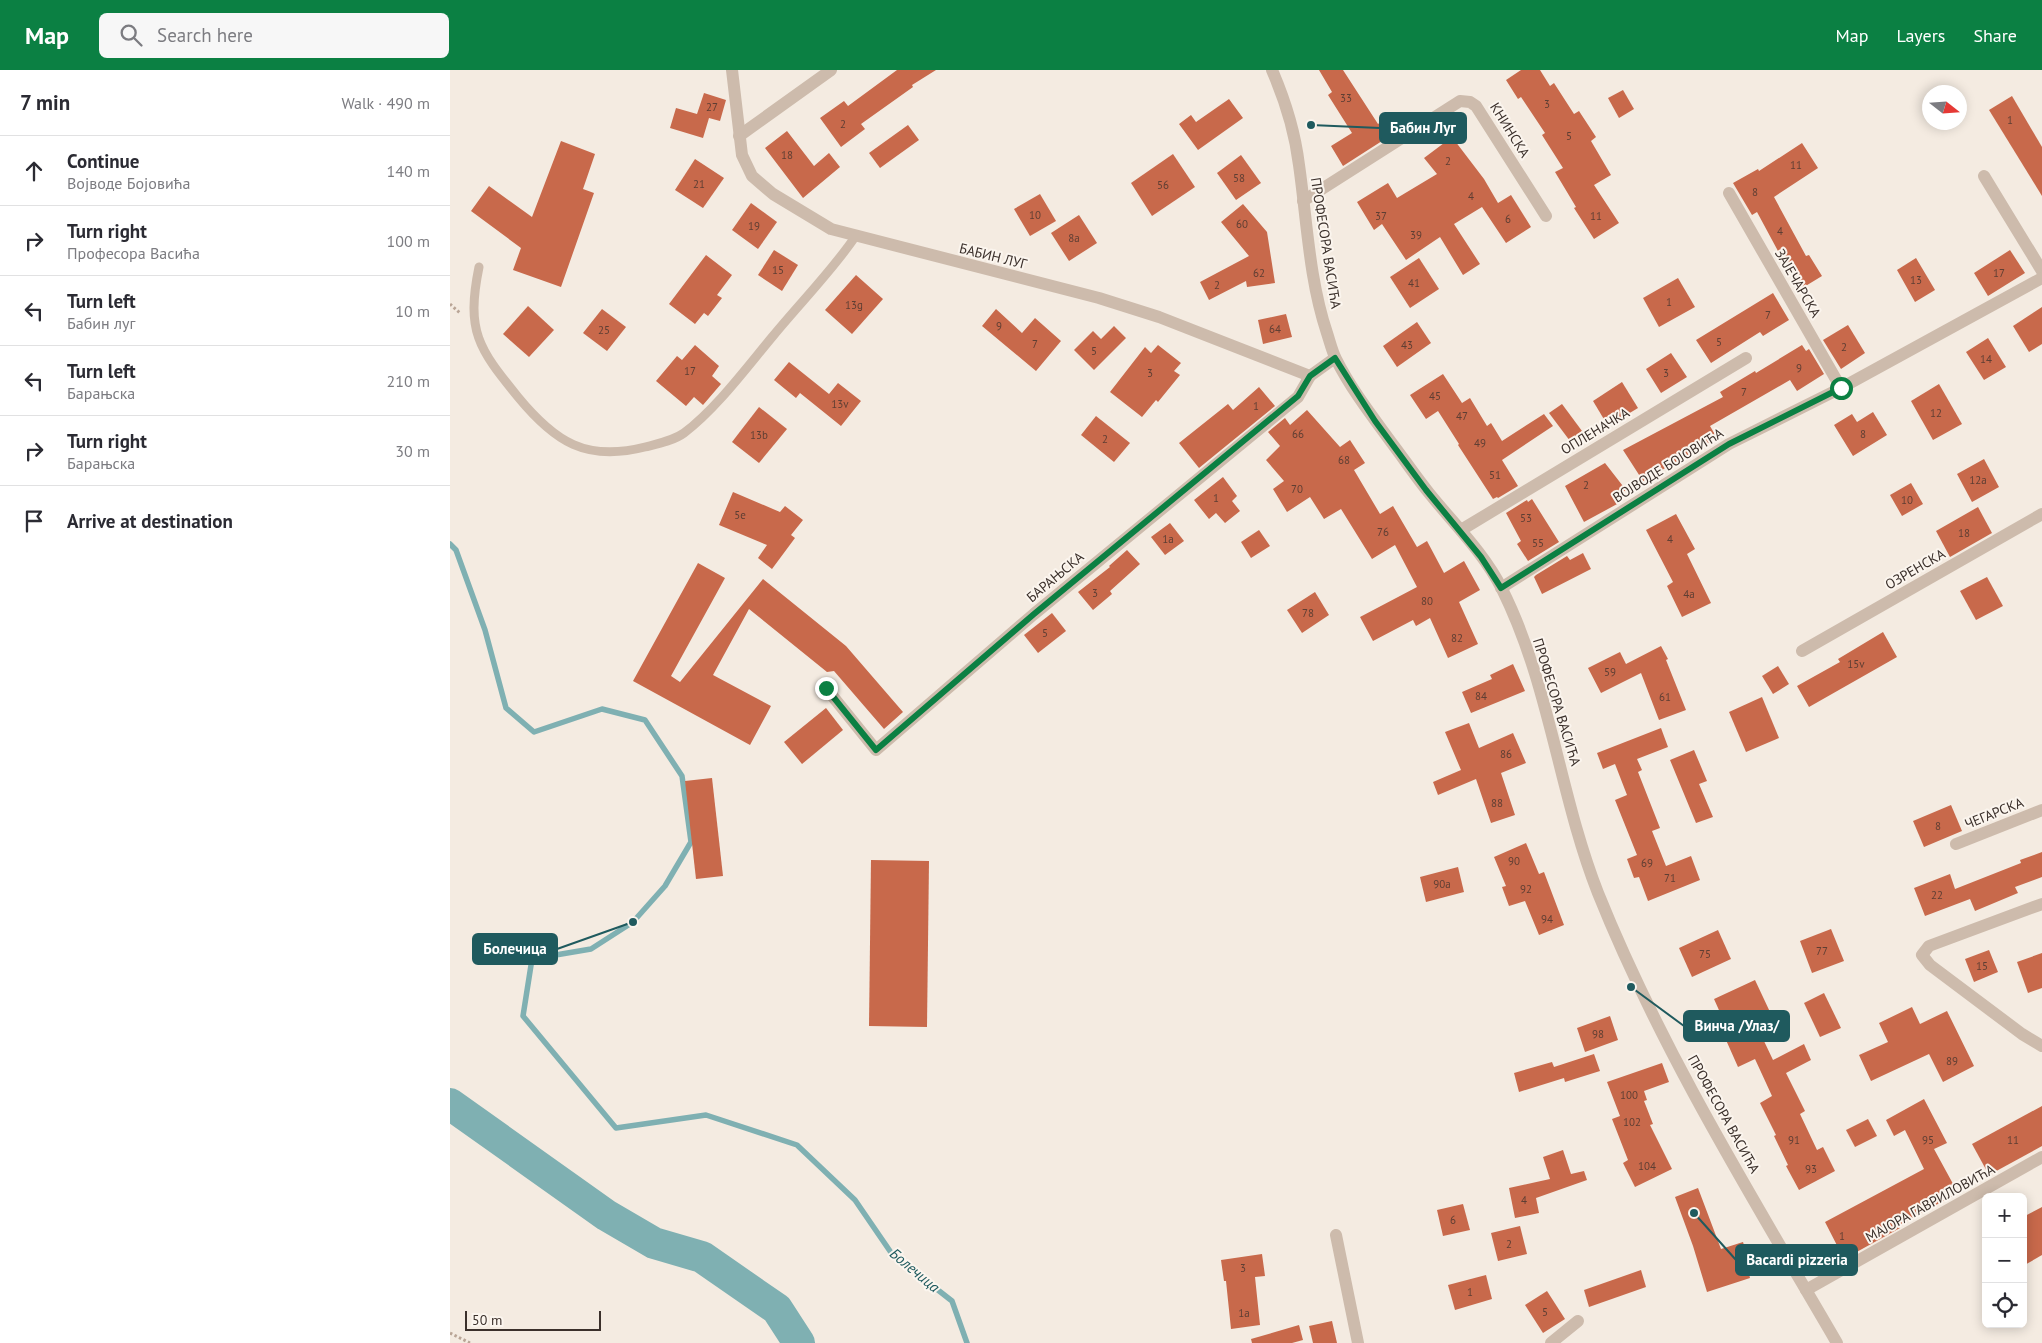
<!DOCTYPE html>
<meta charset="utf-8">
<style>
body{margin:0;font-family:"PT Sans",sans-serif;background:#f7f7f7;color:#2b2b33}
.controls{position:absolute;right:15px;bottom:15px;display:grid;overflow:hidden;border-radius:8px;box-shadow:0 2px 12px #0003}
.controls button{width:45px;height:45px;display:grid;place-items:center;padding:0;border:0;border-bottom:1px solid #e1e1e2;background:#fff;color:#2b2b33;font:25px sans-serif}
.compass{position:absolute;left:1472px;top:15px;width:45px;height:45px;border-radius:50%;background:#fff;box-shadow:0 2px 12px #0003;rotate:107deg}
.scale{position:absolute;left:15px;bottom:12px;width:136px;box-sizing:border-box;padding-left:5px;border:2px solid #3b302b;border-top:0;font-size:14px;line-height:18px;white-space:nowrap;color:#3b302b;-webkit-text-stroke:4px #fbf5ee;paint-order:stroke}
.stop{position:absolute;width:15px;height:15px;margin:-11px;border:4px solid #0b8043;border-radius:50%;background:#fff}
.stop.end{background:#0b8043;border-color:#fff;box-shadow:0 1px 5px #0008}
.list{margin:0;padding:0;list-style:none}
h2{display:flex;justify-content:space-between;align-items:center;height:65px;margin:0;padding:0 20px;font-size:21px}
h2 small{font-size:16px;font-weight:400;color:#7c7c81}
.list li{display:grid;grid-template-columns:32px 1fr auto;gap:15px;align-items:center;box-sizing:border-box;height:70px;padding:0 20px;border-top:1px solid #e1e1e2}
.list b{display:block;font-size:19px;white-space:nowrap}
.list p{margin:0;font-size:16px;white-space:nowrap;color:#7c7c81}
.list em{font-size:16px;font-style:normal;color:#7c7c81}
.icon{flex:none;width:28px;height:28px;fill:none;stroke:currentColor;stroke-width:2;stroke-linecap:round;stroke-linejoin:round}
.map{position:relative;flex:none;width:1592px;height:1273px;overflow:hidden}
header{display:flex;align-items:center;gap:30px;box-sizing:border-box;height:70px;padding:0 25px;background:#0b8043;color:#fff}
header strong{font-size:24px}
nav{display:flex;gap:28px;margin-inline-start:auto;font-size:18px}
.search{width:350px;height:45px;background:#f7f7f7;display:flex;align-items:center;gap:12px;box-sizing:border-box;padding:0 18px;border-radius:8px;color:#7c7c81;font-size:19px}
main{display:flex}
aside{flex:1;background:#fff}
.map>svg:first-child{display:block}
</style>
<header>
<strong>Map</strong>
<div class="search"><svg class="icon" aria-label="search" viewBox="0 0 24 24"><circle cx="10" cy="10" r="6"/><path d="M15 15l6 6"/></svg>Search here</div>
<nav><a>Map</a><a>Layers</a><a>Share</a></nav>
</header>
<main>
<aside>
<h2>7 min<small>Walk · 490 m</small></h2>
<ul class="list">
<li><svg class="icon" aria-label="ahead" viewBox="0 0 24 24"><path d="M12 20V5M6 11l6-6 6 6"/></svg><div><b>Continue</b><p>Војводе Бојовића</p></div><em>140 m</em></li>
<li><svg class="icon" aria-label="right" viewBox="0 0 24 24"><path d="M7 20v-9h11M14 6l5 5-5 5"/></svg><div><b>Turn right</b><p>Професора Васића</p></div><em>100 m</em></li>
<li><svg class="icon" aria-label="left" viewBox="0 0 24 24"><path d="M17 20v-9H6M10 6l-5 5 5 5"/></svg><div><b>Turn left</b><p>Бабин луг</p></div><em>10 m</em></li>
<li><svg class="icon" aria-label="left" viewBox="0 0 24 24"><path d="M17 20v-9H6M10 6l-5 5 5 5"/></svg><div><b>Turn left</b><p>Барањска</p></div><em>210 m</em></li>
<li><svg class="icon" aria-label="right" viewBox="0 0 24 24"><path d="M7 20v-9h11M14 6l5 5-5 5"/></svg><div><b>Turn right</b><p>Барањска</p></div><em>30 m</em></li>
<li><svg class="icon" aria-label="arrive" viewBox="0 0 24 24"><path d="M6 21V4h12l-3 4 3 4H6"/></svg><div><b>Arrive at destination</b></div></li>
</ul>
</aside>
<div class="map">
<svg width="1592" height="1273" viewBox="0 0 1592 1273">
<rect width="100%" height="100%" fill="#f4ebe1"/>
<g fill="none" stroke-linecap="round" stroke-linejoin="round">
<polyline stroke="#7fb0b2" stroke-width="5.5" points="0,474 6,480 35,560 56,638 84,662 152,639 195,650 232,706 241,772 215,816 183,852 141,879 82,889 73,946 166,1058 256,1045 347,1075 405,1130 442,1184 502,1231 517,1273"/>
<polyline stroke="#7fb0b2" stroke-width="32" points="0,1034 156,1145 204,1173 252,1187 327,1239 349,1273"/>
</g>
<g fill="#c8694b">
<polygon points="447,0 486,0 462,15 463,17 411,54 415,59 391,77 370,48 394,31 398,36"/>
<polygon points="869,0 893,0 928,54 936,48 946,62 893,96 881,76 902,63 878,25 882,22"/>
<polygon points="1071,0 1090,0 1100,16 1104,13 1124,44 1129,41 1146,67 1141,71 1161,105 1144,115 1169,153 1144,169 1124,138 1126,137 1105,102 1113,98 1092,65 1095,63 1071,27 1068,29 1056,10"/>
<polygon points="1173,20 1184,39 1169,48 1158,28"/>
<polygon points="254,23 276,30 270,51 259,48 253,68 220,58 226,38 247,44"/>
<polygon points="1562,26 1592,77 1592,126 1539,40"/>
<polygon points="779,29 793,48 748,80 729,54 741,45 746,52"/>
<polygon points="458,55 469,70 430,98 419,83"/>
<polygon points="337,61 364,96 379,83 390,97 353,128 315,78"/>
<polygon points="1002,67 1034,109 1048,133 1061,125 1081,157 1056,173 1032,137 1004,154 1030,194 1013,205 990,167 956,190 932,154 924,160 907,132 938,113 947,128 987,104 974,88"/>
<polygon points="111,71 145,84 133,119 144,123 111,217 63,200 71,178 21,141 39,116 82,147"/>
<polygon points="1352,73 1368,98 1324,127 1356,186 1359,185 1372,206 1349,220 1307,142 1302,145 1283,113 1308,99 1309,101"/>
<polygon points="723,84 745,117 702,146 681,113"/>
<polygon points="791,85 811,113 786,130 767,103"/>
<polygon points="245,89 274,108 253,138 225,120"/>
<polygon points="590,124 606,151 580,166 564,139"/>
<polygon points="301,133 327,152 308,179 282,160"/>
<polygon points="793,134 817,162 825,213 797,217 796,211 759,230 750,212 799,186 771,152"/>
<polygon points="629,145 647,173 619,191 601,163"/>
<polygon points="324,180 348,195 332,221 308,205"/>
<polygon points="1560,180 1575,203 1538,226 1524,203"/>
<polygon points="256,185 282,205 267,225 272,228 258,246 254,243 245,254 219,234"/>
<polygon points="969,188 989,219 960,238 940,207"/>
<polygon points="1466,188 1485,220 1465,232 1447,200"/>
<polygon points="406,205 433,229 402,264 375,240"/>
<polygon points="1228,208 1245,237 1209,257 1193,228"/>
<polygon points="1323,223 1339,250 1313,266 1310,262 1261,293 1246,270"/>
<polygon points="78,236 104,260 79,287 53,264"/>
<polygon points="1592,237 1592,274 1579,282 1563,256"/>
<polygon points="152,239 176,257 157,281 133,263"/>
<polygon points="546,239 572,263 585,248 611,271 586,301 532,256"/>
<polygon points="836,244 842,267 813,274 808,250"/>
<polygon points="967,252 981,273 947,297 933,276"/>
<polygon points="1398,255 1415,283 1391,299 1373,270"/>
<polygon points="664,256 676,268 644,300 624,280 643,261 651,269"/>
<polygon points="1538,268 1556,297 1534,310 1516,282"/>
<polygon points="245,275 269,296 262,306 271,314 253,335 244,327 236,336 206,311 227,286 232,290"/>
<polygon points="708,275 731,293 724,301 730,305 708,332 706,330 692,347 660,322 695,277 701,283"/>
<polygon points="1352,275 1356,281 1359,279 1374,304 1347,321 1340,310 1260,356 1267,368 1193,411 1173,380 1273,327 1270,322 1305,301 1306,303"/>
<polygon points="1221,283 1237,307 1211,323 1196,299"/>
<polygon points="339,292 379,324 388,313 411,331 391,356 350,323 346,328 324,310"/>
<polygon points="993,304 1012,333 1020,328 1037,356 1041,353 1052,371 1094,344 1103,356 1052,390 1068,416 1048,428 1047,427 1043,429 1008,375 1009,374 988,341 976,349 960,325"/>
<polygon points="1172,312 1188,338 1158,356 1143,331"/>
<polygon points="1489,314 1512,354 1483,370 1461,331"/>
<polygon points="809,317 825,336 749,398 729,373 778,334 783,340"/>
<polygon points="1112,334 1132,361 1120,371 1099,343"/>
<polygon points="309,337 337,359 309,393 282,372"/>
<polygon points="857,340 890,377 900,370 915,393 904,400 930,444 943,436 967,477 977,471 994,503 1014,491 1030,520 1009,532 1028,574 998,588 980,548 966,556 963,550 923,571 910,547 967,517 945,475 922,489 891,439 874,449 860,427 837,442 823,419 834,411 816,390 830,376 818,362 835,348 840,355"/>
<polygon points="1423,342 1437,365 1403,386 1384,355 1402,344 1407,352"/>
<polygon points="646,346 680,373 664,392 631,365"/>
<polygon points="1534,389 1549,417 1522,432 1507,404"/>
<polygon points="1155,393 1176,420 1165,427 1169,433 1134,452 1115,416"/>
<polygon points="773,407 787,426 782,431 790,441 775,453 766,443 759,449 744,430"/>
<polygon points="1461,413 1473,434 1452,446 1440,425"/>
<polygon points="283,422 330,442 335,436 353,450 341,465 345,468 322,499 308,488 317,475 269,455"/>
<polygon points="1082,429 1109,472 1078,491 1067,474 1071,471 1056,443 1077,430 1078,432"/>
<polygon points="1528,437 1542,463 1500,487 1486,461"/>
<polygon points="1226,444 1245,479 1237,484 1261,533 1232,547 1217,516 1223,512 1196,460"/>
<polygon points="720,453 734,471 715,485 701,467"/>
<polygon points="809,460 820,476 801,488 791,472"/>
<polygon points="677,480 690,494 660,521 662,524 643,540 628,522 660,497 659,496"/>
<polygon points="1133,483 1141,499 1092,524 1084,507 1086,505 1117,486 1120,490"/>
<polygon points="248,493 275,508 221,606 230,612 313,509 396,576 453,642 434,659 384,601 377,602 299,539 263,605 321,636 300,675 183,611"/>
<polygon points="1537,507 1553,536 1526,550 1510,521"/>
<polygon points="865,522 879,545 852,563 837,540"/>
<polygon points="602,543 616,561 588,583 574,565"/>
<polygon points="1433,562 1447,587 1359,637 1347,616 1390,592 1388,589"/>
<polygon points="1211,576 1218,589 1216,590 1236,640 1209,650 1191,603 1151,623 1138,598 1170,582 1176,594"/>
<polygon points="1063,594 1075,621 1021,643 1012,622 1042,609 1040,605"/>
<polygon points="1328,596 1339,614 1323,624 1312,606"/>
<polygon points="1312,627 1329,668 1296,682 1279,642"/>
<polygon points="376,638 393,660 352,694 334,672"/>
<polygon points="1019,653 1029,678 1063,663 1076,693 1051,703 1065,745 1041,753 1026,709 988,725 983,712 1011,700 995,662"/>
<polygon points="1211,658 1218,677 1187,689 1192,700 1188,702 1210,758 1202,761 1216,796 1241,786 1250,810 1198,831 1189,807 1184,808 1177,789 1187,785 1165,730 1177,725 1165,694 1153,699 1147,683"/>
<polygon points="1244,680 1257,711 1249,714 1263,747 1246,753 1220,690"/>
<polygon points="262,708 273,806 246,809 235,711"/>
<polygon points="1501,735 1512,761 1474,777 1463,751"/>
<polygon points="1076,773 1089,804 1094,802 1114,855 1089,865 1075,831 1059,836 1052,817 1056,816 1044,787"/>
<polygon points="1592,782 1592,807 1565,817 1568,823 1525,841 1520,829 1475,846 1464,818 1500,804 1505,819 1571,793 1570,790"/>
<polygon points="421,790 479,791 477,957 419,956"/>
<polygon points="1008,797 1014,822 976,832 970,807"/>
<polygon points="1381,859 1394,891 1362,903 1350,871"/>
<polygon points="1268,860 1281,889 1242,907 1229,878"/>
<polygon points="1539,880 1548,902 1524,912 1515,889"/>
<polygon points="1592,883 1592,918 1578,923 1567,892"/>
<polygon points="1305,910 1320,942 1304,950 1323,990 1354,974 1361,990 1336,1003 1355,1041 1350,1044 1367,1080 1373,1077 1385,1101 1349,1120 1336,1096 1338,1095 1324,1066 1326,1065 1310,1033 1322,1026 1305,989 1288,997 1276,970 1281,967 1264,929"/>
<polygon points="1374,923 1391,958 1370,967 1354,933"/>
<polygon points="1462,937 1470,954 1497,941 1524,996 1493,1012 1479,984 1421,1011 1409,985 1438,972 1429,953"/>
<polygon points="1160,946 1168,970 1135,982 1127,958"/>
<polygon points="1144,984 1150,1001 1115,1012 1114,1008 1069,1022 1064,1003 1102,992 1104,997"/>
<polygon points="1212,993 1219,1012 1194,1021 1197,1030 1194,1031 1203,1054 1200,1055 1222,1099 1185,1117 1173,1093 1178,1090 1162,1049 1170,1046 1157,1012"/>
<polygon points="1474,1029 1497,1073 1484,1079 1508,1123 1449,1155 1450,1158 1394,1189 1375,1152 1474,1099 1455,1060 1444,1066 1436,1050"/>
<polygon points="1592,1036 1592,1076 1539,1105 1522,1074"/>
<polygon points="1418,1049 1427,1066 1405,1077 1396,1060"/>
<polygon points="1113,1080 1121,1104 1134,1101 1137,1110 1086,1128 1089,1143 1065,1148 1059,1118 1100,1109 1093,1087"/>
<polygon points="1248,1118 1271,1179 1293,1172 1299,1191 1296,1192 1300,1208 1257,1222 1243,1176 1225,1127"/>
<polygon points="1013,1134 1020,1160 993,1166 987,1140"/>
<polygon points="1592,1137 1592,1185 1573,1196 1573,1147"/>
<polygon points="1070,1156 1077,1184 1048,1191 1041,1163"/>
<polygon points="812,1184 815,1206 805,1207 810,1255 781,1259 776,1211 774,1211 771,1190"/>
<polygon points="1191,1200 1196,1217 1139,1237 1134,1220"/>
<polygon points="1036,1205 1042,1229 1005,1240 998,1215"/>
<polygon points="1097,1221 1115,1249 1093,1263 1075,1235"/>
<polygon points="882,1251 887,1273 863,1273 859,1256"/>
<polygon points="849,1255 853,1270 842,1273 802,1273 801,1269"/>
</g>
<g fill="none" stroke-linecap="round" stroke-linejoin="round">
<g stroke="#b9a596" stroke-width="3" stroke-dasharray="2.5 2.5" stroke-linecap="butt">
<polyline points="0,234 11,244"/>
<polyline points="0,1263 20,1273"/>
</g>
<path stroke="#cdbbac" stroke-width="9" d="M29,197c-13,64 -1,81 39,130 37,45 68,65 127,50 12,-3 28,-6 39,-14 32,-24 63,-66 89,-97 27,-33 58,-64 82,-99"/>
<g stroke="#cdbbac" stroke-width="12">
<polyline points="282,0 292,85 302,106 323,124 381,159 649,228 709,247 860,306 885,288"/>
<polyline points="289,66 381,0"/>
<polyline points="1534,106 1592,201"/>
<polyline points="1279,123 1391,318"/>
<polyline points="853,131 1010,31 1020,32 1026,36 1096,146"/>
<polyline points="1011,460 1296,288"/>
<polyline points="1051,518 1279,374 1391,318 1592,208"/>
<polyline points="1352,581 1592,444"/>
<polyline points="376,618 426,680 584,544 848,327 860,306"/>
<polyline points="1506,774 1592,740"/>
<polyline points="1592,834 1479,876 1472,885 1480,895 1572,964 1592,976"/>
<polyline points="886,1165 908,1273"/>
<polyline points="1356,1220 1592,1087"/>
<polyline points="1101,1273 1128,1251"/>
</g>
<path stroke="#cdbbac" stroke-width="12" d="M822,0c13,30 23,62 27,95 8,56 10,114 28,168 3,9 5,18 9,26 15,30 36,57 55,83 13,17 25,35 38,51 25,31 55,60 73,96 48,96 57,205 96,304 63,157 154,304 239,450"/>
</g>
<g fill="none" stroke-linecap="round" stroke-linejoin="round">
<polyline stroke="#0b8043" stroke-width="6" points="376,618 426,680 584,544 848,326 860,306 885,288 925,351 976,420 1031,487 1051,518 1279,374 1391,318"/>
</g>
<g text-anchor="middle" dominant-baseline="central" stroke-width="4" stroke-linejoin="round" paint-order="stroke">
<g font-size="11" fill="#5e3e33">
<text x="896" y="28">33</text>
<text x="1097" y="34">3</text>
<text x="262" y="37">27</text>
<text x="1560" y="50">1</text>
<text x="393" y="54">2</text>
<text x="1119" y="66">5</text>
<text x="337" y="85">18</text>
<text x="998" y="91">2</text>
<text x="1346" y="95">11</text>
<text x="789" y="108">58</text>
<text x="249" y="114">21</text>
<text x="713" y="115">56</text>
<text x="1305" y="122">8</text>
<text x="1021" y="126">4</text>
<text x="585" y="145">10</text>
<text x="931" y="146">37</text>
<text x="1146" y="146">11</text>
<text x="1058" y="149">6</text>
<text x="792" y="154">60</text>
<text x="304" y="156">19</text>
<text x="1330" y="161">4</text>
<text x="966" y="165">39</text>
<text x="624" y="168">8a</text>
<text x="328" y="200">15</text>
<text x="809" y="203">62</text>
<text x="1549" y="203">17</text>
<text x="1466" y="210">13</text>
<text x="964" y="213">41</text>
<text x="767" y="215">2</text>
<text x="1219" y="232">1</text>
<text x="404" y="235">13g</text>
<text x="1318" y="245">7</text>
<text x="549" y="256">9</text>
<text x="825" y="259">64</text>
<text x="154" y="260">25</text>
<text x="1269" y="272">5</text>
<text x="585" y="274">7</text>
<text x="957" y="275">43</text>
<text x="1394" y="277">2</text>
<text x="644" y="281">5</text>
<text x="1536" y="289">14</text>
<text x="1349" y="298">9</text>
<text x="240" y="301">17</text>
<text x="700" y="303">3</text>
<text x="1216" y="303">3</text>
<text x="1294" y="322">7</text>
<text x="985" y="326">45</text>
<text x="390" y="334">13v</text>
<text x="806" y="336">1</text>
<text x="1486" y="343">12</text>
<text x="1012" y="346">47</text>
<text x="848" y="364">66</text>
<text x="1413" y="364">8</text>
<text x="309" y="365">13b</text>
<text x="655" y="369">2</text>
<text x="1030" y="373">49</text>
<text x="894" y="390">68</text>
<text x="1045" y="405">51</text>
<text x="1528" y="410">12a</text>
<text x="1136" y="415">2</text>
<text x="847" y="419">70</text>
<text x="766" y="428">1</text>
<text x="1457" y="430">10</text>
<text x="290" y="445">5e</text>
<text x="1076" y="448">53</text>
<text x="933" y="462">76</text>
<text x="1514" y="463">18</text>
<text x="718" y="469">1a</text>
<text x="1220" y="469">4</text>
<text x="1088" y="473">55</text>
<text x="645" y="523">3</text>
<text x="1239" y="524">4a</text>
<text x="977" y="531">80</text>
<text x="858" y="543">78</text>
<text x="595" y="563">5</text>
<text x="1007" y="568">82</text>
<text x="1406" y="594">15v</text>
<text x="1160" y="602">59</text>
<text x="1031" y="626">84</text>
<text x="1215" y="627">61</text>
<text x="1056" y="684">86</text>
<text x="1047" y="733">88</text>
<text x="1488" y="756">8</text>
<text x="1064" y="791">90</text>
<text x="1197" y="793">69</text>
<text x="1220" y="808">71</text>
<text x="992" y="814">90a</text>
<text x="1076" y="819">92</text>
<text x="1487" y="825">22</text>
<text x="1097" y="849">94</text>
<text x="1372" y="881">77</text>
<text x="1255" y="884">75</text>
<text x="1532" y="896">15</text>
<text x="1148" y="964">98</text>
<text x="1502" y="991">89</text>
<text x="1179" y="1025">100</text>
<text x="1182" y="1052">102</text>
<text x="1344" y="1070">91</text>
<text x="1478" y="1070">95</text>
<text x="1563" y="1070">11</text>
<text x="1197" y="1096">104</text>
<text x="1361" y="1099">93</text>
<text x="1074" y="1130">4</text>
<text x="1003" y="1150">6</text>
<text x="1392" y="1166">1</text>
<text x="1059" y="1174">2</text>
<text x="793" y="1198">3</text>
<text x="1020" y="1222">1</text>
<text x="1095" y="1242">5</text>
<text x="794" y="1243">1a</text>
</g>
<g font-size="14" fill="#3b302b" stroke="#fbf5ee">
<text transform="translate(1060 60) rotate(58)">КНИНСКА</text>
<text transform="translate(876 173) rotate(81)">ПРОФЕСОРА ВАСИЋА</text>
<text transform="translate(543 186) rotate(14)">БАБИН ЛУГ</text>
<text transform="translate(1348 213) rotate(60)">ЗАЈЕЧАРСКА</text>
<text transform="translate(1145 361) rotate(-31)">ОПЛЕНАЧКА</text>
<text transform="translate(1218 395) rotate(-32)">ВОЈВОДЕ БОЈОВИЋА</text>
<text transform="translate(1465 499) rotate(-30)">ОЗРЕНСКА</text>
<text transform="translate(605 507) rotate(-40)">БАРАЊСКА</text>
<text transform="translate(1107 632) rotate(73)">ПРОФЕСОРА ВАСИЋА</text>
<text transform="translate(1544 743) rotate(-22)">ЧЕГАРСКА</text>
<text transform="translate(1274 1044) rotate(61)">ПРОФЕСОРА ВАСИЋА</text>
<text transform="translate(1480 1133) rotate(-29)">МАЈОРА ГАВРИЛОВИЋА</text>
</g>
<g font-size="15" font-style="italic" fill="#1f5a5e" stroke="#fbf5ee">
<text transform="translate(465 1200) rotate(40)">Болечица</text>
</g>
</g>
<path fill="none" stroke="#1f5a5e" stroke-width="2" d="M861 55L930 58M183 852L107 879M1181 917L1234 956M1244 1143L1286 1190"/>
<g fill="#1f5a5e" stroke="#fbf5ee" stroke-width="2">
<circle cx="861" cy="55" r="5"/>
<circle cx="183" cy="852" r="5"/>
<circle cx="1181" cy="917" r="5"/>
<circle cx="1244" cy="1143" r="5"/>
</g>
<g fill="#1f5a5e" stroke="#1f5a5e" stroke-width="2">
<rect x="930" y="43" width="86" height="30" rx="5"/>
<rect x="23" y="864" width="84" height="30" rx="5"/>
<rect x="1234" y="941" width="105" height="30" rx="5"/>
<rect x="1286" y="1175" width="121" height="30" rx="5"/>
</g>
<g font-size="15" text-anchor="middle" font-weight="bold" fill="#fff">
<text x="973" y="63">Бабин Луг</text>
<text x="65" y="884">Болечица</text>
<text x="1287" y="961">Винча /Улаз/</text>
<text x="1347" y="1195">Bacardi pizzeria</text>
</g>
</svg>
<div class="controls">
<button>+</button>
<button>−</button>
<button><svg class="icon" aria-label="locate" viewBox="0 0 24 24"><circle cx="12" cy="12" r="6"/><path d="M12 2v4M12 18v4M2 12h4M18 12h4"/></svg></button>
</div>
<svg class="compass" viewBox="-18 -18 36 36"><path d="M0-13l5 13h-10z" fill="#e53935"/><path d="M0 13l5-13h-10z" fill="#7c7c81"/></svg>
<div class="scale">50 m</div>
<div class="stop" style="left:1391px;top:318px"></div>
<div class="stop end" style="left:376px;top:618px"></div>
</div>
</main>
